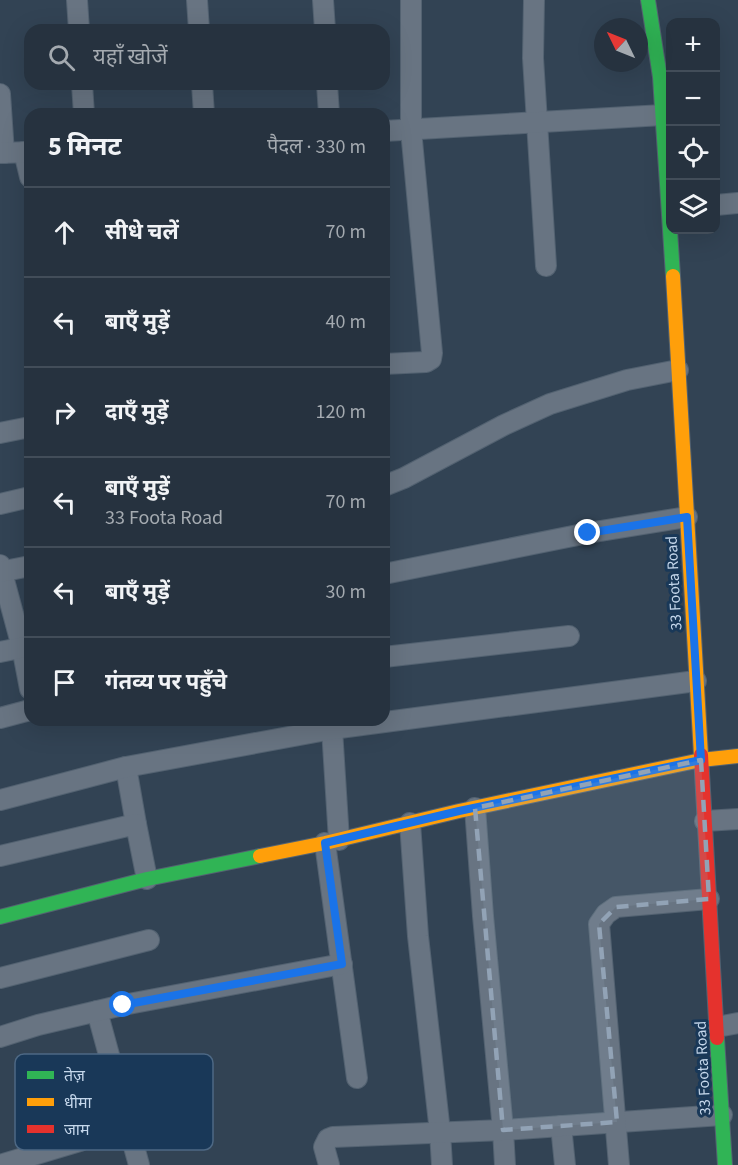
<!DOCTYPE html>
<html lang="hi">
<meta charset="utf-8">
<style>
body{margin:0;font-family:"Source Sans 3","Noto Sans Devanagari",sans-serif;background:#2e3a46;color:#f1f3f6}
.controls{position:absolute;right:18px;top:18px;display:grid;overflow:hidden;border-radius:12px;box-shadow:0 6px 24px #0002}
.controls button{width:54px;height:54px;display:grid;place-items:center;padding:0;border:0;border-bottom:2px solid #424d59;background:#26323f;color:#f1f3f6;font:30px sans-serif}
.compass{position:absolute;left:594px;top:18px;width:54px;height:54px;border-radius:50%;background:#26323f;box-shadow:0 6px 24px #0002;rotate:313deg}
.stop{position:absolute;width:18px;height:18px;margin:-14px;border:4px solid #1a73e8;border-radius:50%;background:#fff}
.stop.end{background:#1a73e8;border-color:#fff;box-shadow:0 2px 6px #0008}
.list{margin:0;padding:0;list-style:none}
h2{display:flex;justify-content:space-between;align-items:center;height:78px;margin:0;padding:0 24px;font-size:26px}
h2 small{font-size:20px;font-weight:400;color:#a4aab0}
.list li{display:grid;grid-template-columns:39px 1fr auto;gap:18px;align-items:center;box-sizing:border-box;height:90px;padding:0 24px;border-top:2px solid #424d59}
.list b{display:block;font-size:22px;white-space:nowrap}
.list p{margin:0;font-size:20px;white-space:nowrap;color:#a4aab0}
.list em{font-size:20px;font-style:normal;color:#a4aab0}
.icon{flex:none;width:33px;height:33px;fill:none;stroke:currentColor;stroke-width:2;stroke-linecap:round;stroke-linejoin:round}
.map{position:relative;flex:none;width:738px;height:1165px;overflow:hidden}
.search{position:absolute;background:#26323f;box-shadow:0 6px 24px #0002;left:24px;top:24px;width:366px;height:66px;display:flex;align-items:center;gap:15px;box-sizing:border-box;padding:0 21px;border-radius:18px;color:#a4aab0;font-size:22px}
.panel{position:absolute;background:#26323f;box-shadow:0 6px 24px #0002;left:24px;top:108px;width:366px;height:618px;border-radius:18px}
.map>svg:first-child{display:block}
</style>
<div class="map">
<svg width="738" height="1165" viewBox="0 0 738 1165">
<rect width="100%" height="100%" fill="#324354"/>
<g fill="none" stroke-linecap="round" stroke-linejoin="round">
<g stroke="#536271" stroke-width="22">
<g id="street">
<polyline points="77,0 79,30"/>
<polyline points="197,0 199,30"/>
<polyline points="323,0 325,30"/>
<polyline points="534,0 533,58 546,266"/>
<polyline points="82,84 84,114"/>
<polyline points="202,84 204,114"/>
<polyline points="327,84 329,114"/>
<polyline points="0,94 4,153"/>
<polyline points="384,131 663,115"/>
<polyline points="24,152 30,177"/>
<polyline points="0,153 30,152"/>
<polyline points="716,205 738,203"/>
<polyline points="384,364 426,362 431,359 432,353 411,130 411,0"/>
<polyline points="0,433 30,427"/>
<polyline points="384,486 404,478 504,425 550,404 627,380 678,370"/>
<polyline points="0,504 30,497"/>
<polyline points="0,565 22,647 30,689"/>
<polyline points="0,572 30,566"/>
<polyline points="384,574 588,533 687,517"/>
<polyline points="0,652 30,646"/>
<polyline points="384,657 569,636"/>
<polyline points="0,718 30,710"/>
<polyline points="332,729 339,840"/>
<polyline points="126,767 136,824"/>
<polyline points="0,800 126,767 332,729 696,681"/>
<polyline points="475,808 483,916 503,1130 505,1165"/>
<polyline points="705,821 738,819"/>
<polyline points="410,823 418,936 440,1132 442,1165"/>
<polyline points="325,843 357,1078"/>
<polyline points="0,856 136,824 147,879"/>
<polyline points="0,978 149,940"/>
<polyline points="97,1011 139,1165"/>
<polyline points="717,1027 738,1023"/>
<polyline points="0,1037 38,1025 123,1005 342,964"/>
<polyline points="561,1126 565,1165"/>
<polyline points="0,1165 80,1141"/>
<polyline points="329,1165 324,1147 328,1139 333,1137 503,1130 722,1115"/>
<polyline points="619,1165 599,924 606,914 616,907 709,899"/>
</g>
</g>
<g stroke="#536271" stroke-width="16">
<g id="fast">
<polyline points="648,0 660,77 673,276"/>
<polyline points="0,917 147,879 260,856"/>
<polyline points="717,1038 725,1165"/>
</g>
</g>
<g stroke="#536271" stroke-width="16">
<g id="slow">
<polyline points="673,276 701,755"/>
<polyline points="260,856 325,843 459,811 701,760 738,756"/>
</g>
</g>
<g stroke="#536271" stroke-width="16">
<polyline id="jam" points="701,755 717,1038"/>
</g>
<use href="#street" stroke="#687482" stroke-width="20"/>
<use href="#fast" stroke="#30b455" stroke-width="14"/>
<use href="#slow" stroke="#ff9f0a" stroke-width="14"/>
<use href="#jam" stroke="#e5322d" stroke-width="14"/>
</g>
<g fill="none" stroke-linecap="round" stroke-linejoin="round">
<polyline stroke="#1a73e8" stroke-width="8" points="123,1005 342,964 325,843 459,811 701,760 687,517 588,533"/>
</g>
<path fill="#92a3b6" fill-opacity="0.2" stroke="#92a3b6" stroke-width="4.5" stroke-dasharray="12 8" stroke-linejoin="round" d="M701,760l8,139 -93,8 -17,17 18,198 -114,8 -28,-322z"/>
<g text-anchor="middle" dominant-baseline="central" stroke-width="6" stroke-linejoin="round" paint-order="stroke">
<g font-size="16" fill="#c5d7eb" stroke="#193858">
<text transform="translate(674 583) rotate(-93)">33 Foota Road</text>
<text transform="translate(703 1068) rotate(-93)">33 Foota Road</text>
</g>
</g>
<rect x="15" y="1054" width="198" height="96" rx="9" fill="#193858" stroke="#4d6884" stroke-width="1.5"/>
<rect x="27" y="1071" width="27" height="8" fill="#30b455"/>
<rect x="27" y="1098" width="27" height="8" fill="#ff9f0a"/>
<rect x="27" y="1125" width="27" height="8" fill="#e5322d"/>
<g font-size="16" fill="#c5d7eb">
<text x="64" y="1081">तेज़</text>
<text x="64" y="1108">धीमा</text>
<text x="64" y="1135">जाम</text>
</g>
</svg>
<div class="controls">
<button>+</button>
<button>−</button>
<button><svg class="icon" aria-label="locate" viewBox="0 0 24 24"><circle cx="12" cy="12" r="6"/><path d="M12 2v4M12 18v4M2 12h4M18 12h4"/></svg></button>
<button><svg class="icon" aria-label="layers" viewBox="0 0 24 24"><path d="M12 4l9 5-9 5-9-5zM3 14l9 5 9-5"/></svg></button>
</div>
<svg class="compass" viewBox="-18 -18 36 36"><path d="M0-13l5 13h-10z" fill="#e53935"/><path d="M0 13l5-13h-10z" fill="#a4aab0"/></svg>
<div class="stop" style="left:123px;top:1005px"></div>
<div class="stop end" style="left:588px;top:533px"></div>
<div class="search"><svg class="icon" aria-label="search" viewBox="0 0 24 24"><circle cx="10" cy="10" r="6"/><path d="M15 15l6 6"/></svg>यहाँ खोजें</div>
<section class="panel">
<h2>5 मिनट<small>पैदल · 330 m</small></h2>
<ul class="list">
<li><svg class="icon" aria-label="ahead" viewBox="0 0 24 24"><path d="M12 20V5M6 11l6-6 6 6"/></svg><div><b>सीधे चलें</b></div><em>70 m</em></li>
<li><svg class="icon" aria-label="left" viewBox="0 0 24 24"><path d="M17 20v-9H6M10 6l-5 5 5 5"/></svg><div><b>बाएँ मुड़ें</b></div><em>40 m</em></li>
<li><svg class="icon" aria-label="right" viewBox="0 0 24 24"><path d="M7 20v-9h11M14 6l5 5-5 5"/></svg><div><b>दाएँ मुड़ें</b></div><em>120 m</em></li>
<li><svg class="icon" aria-label="left" viewBox="0 0 24 24"><path d="M17 20v-9H6M10 6l-5 5 5 5"/></svg><div><b>बाएँ मुड़ें</b><p>33 Foota Road</p></div><em>70 m</em></li>
<li><svg class="icon" aria-label="left" viewBox="0 0 24 24"><path d="M17 20v-9H6M10 6l-5 5 5 5"/></svg><div><b>बाएँ मुड़ें</b></div><em>30 m</em></li>
<li><svg class="icon" aria-label="arrive" viewBox="0 0 24 24"><path d="M6 21V4h12l-3 4 3 4H6"/></svg><div><b>गंतव्य पर पहुँचे</b></div></li>
</ul>
</section>
</div>
